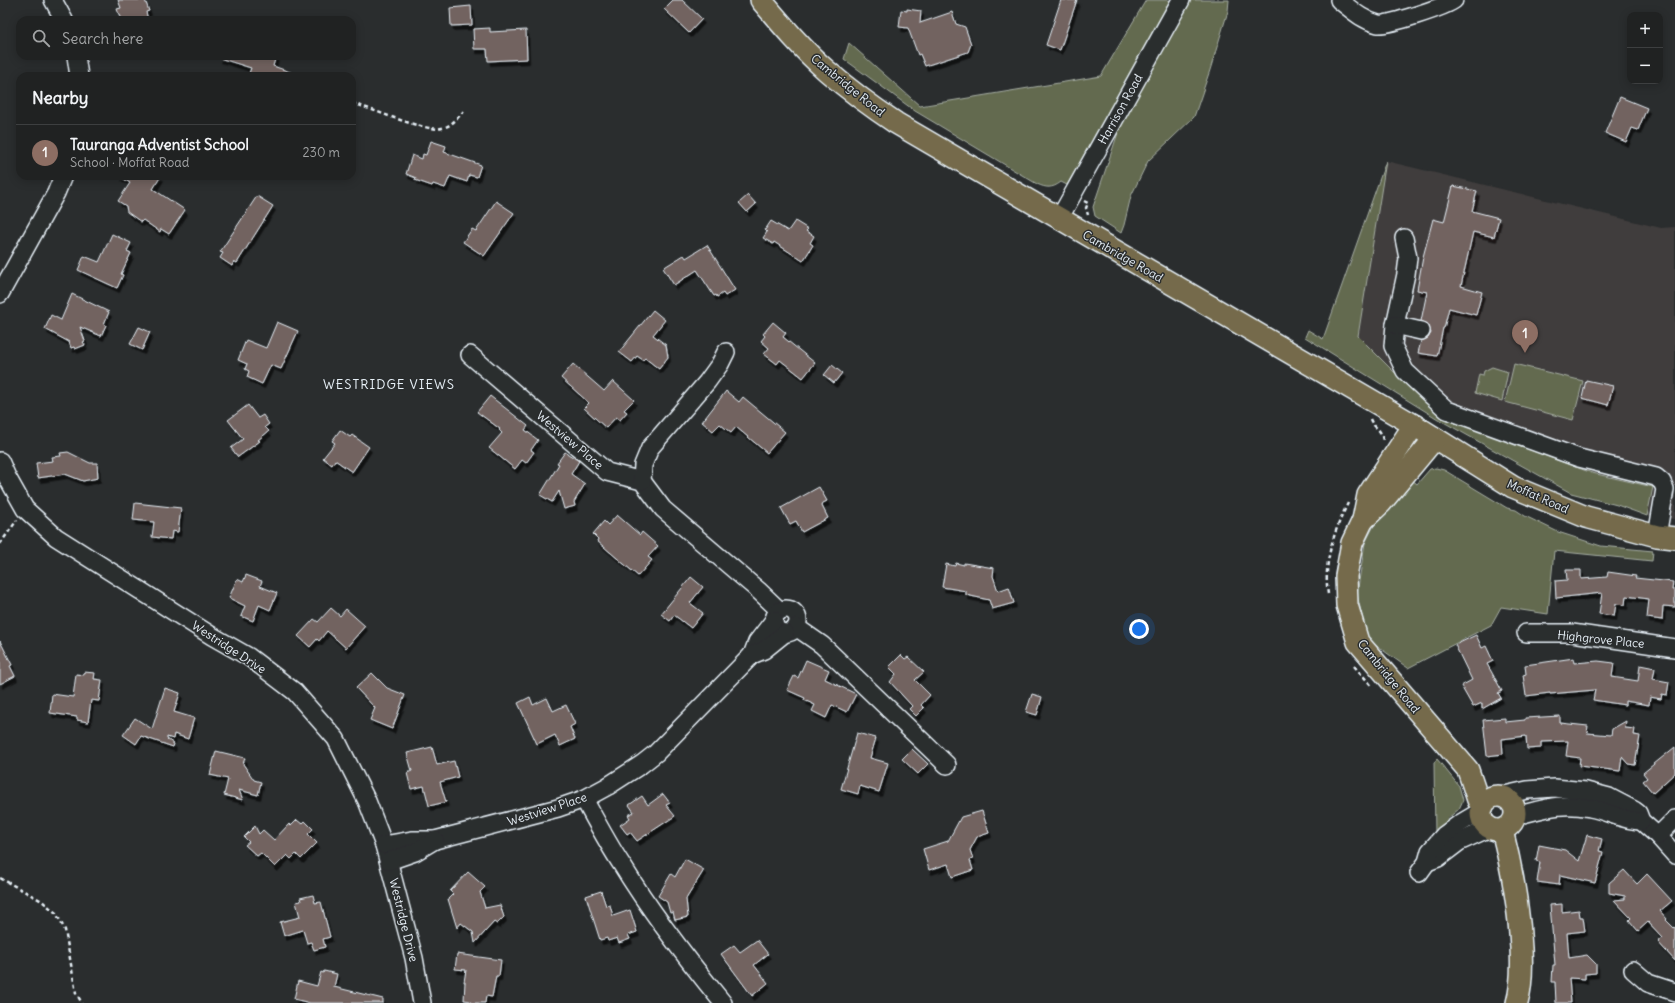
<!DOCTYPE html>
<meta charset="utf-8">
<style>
body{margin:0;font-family:Delius,sans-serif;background:#282a2a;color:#f1f3f6}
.controls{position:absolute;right:12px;top:12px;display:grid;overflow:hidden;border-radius:8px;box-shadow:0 2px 10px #0003}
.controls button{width:36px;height:36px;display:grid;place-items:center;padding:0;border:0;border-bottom:1px solid #3d3f40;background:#202222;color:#f1f3f6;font:20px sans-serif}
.you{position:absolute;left:1139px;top:629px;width:14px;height:14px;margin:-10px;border:3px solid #fff;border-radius:50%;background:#1a73e8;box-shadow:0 0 0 6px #1a73e833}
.badge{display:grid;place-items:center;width:26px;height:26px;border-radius:50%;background:#ea580c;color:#fff;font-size:13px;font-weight:700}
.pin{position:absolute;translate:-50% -33px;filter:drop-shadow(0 1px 2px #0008)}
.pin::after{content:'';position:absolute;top:21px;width:14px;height:12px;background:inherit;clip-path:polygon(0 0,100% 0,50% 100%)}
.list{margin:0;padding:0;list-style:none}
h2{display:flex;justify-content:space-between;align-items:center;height:52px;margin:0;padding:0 16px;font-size:17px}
h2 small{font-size:13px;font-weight:400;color:#a2a4a5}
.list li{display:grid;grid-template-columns:26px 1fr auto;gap:12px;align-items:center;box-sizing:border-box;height:56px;padding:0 16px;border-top:1px solid #3d3f40}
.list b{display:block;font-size:15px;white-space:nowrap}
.list p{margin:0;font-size:13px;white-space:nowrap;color:#a2a4a5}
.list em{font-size:13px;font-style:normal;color:#a2a4a5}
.icon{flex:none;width:22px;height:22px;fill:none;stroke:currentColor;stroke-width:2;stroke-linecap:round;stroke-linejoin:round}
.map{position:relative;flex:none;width:1675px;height:1003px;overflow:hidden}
.search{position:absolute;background:#202222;box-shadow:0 2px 10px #0003;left:16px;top:16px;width:340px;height:44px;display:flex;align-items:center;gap:10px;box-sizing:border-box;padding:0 14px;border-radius:12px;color:#a2a4a5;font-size:15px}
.panel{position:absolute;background:#202222;box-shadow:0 2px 10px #0003;left:16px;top:72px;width:340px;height:108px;border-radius:12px}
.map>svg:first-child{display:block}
</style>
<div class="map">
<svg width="1675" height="1003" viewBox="0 0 1675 1003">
<defs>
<filter id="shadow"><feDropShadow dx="2.5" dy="4.5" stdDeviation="0" flood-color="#0009"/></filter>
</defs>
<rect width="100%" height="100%" fill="#2a2d2e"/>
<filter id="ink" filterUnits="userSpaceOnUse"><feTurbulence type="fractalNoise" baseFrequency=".025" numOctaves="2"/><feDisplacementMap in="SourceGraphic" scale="8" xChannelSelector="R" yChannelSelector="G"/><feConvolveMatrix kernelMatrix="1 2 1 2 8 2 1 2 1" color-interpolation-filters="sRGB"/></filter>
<g filter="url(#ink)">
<polygon fill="#403d3d" points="1386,161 1661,228 1675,227 1675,519 1647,516 1653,487 1592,473 1444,418 1392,370 1358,336"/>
<g fill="#646a50" stroke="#a6aea4">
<path d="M1146,0h24l-103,185 -6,-3c-9,7 -15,6 -24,2l-122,-73 -71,-52 5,-16 71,63 181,-30z"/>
<polygon points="1190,0 1229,0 1228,11 1210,70 1194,117 1148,161 1131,196 1124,225 1121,233 1095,216 1093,207 1121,124"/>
<polygon points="1386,161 1358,336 1392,370 1444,418 1592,473 1653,487 1647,516 1617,505 1571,493 1438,419 1305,337 1308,330 1323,339"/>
<polygon points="1514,364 1583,381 1573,420 1505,402"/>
<polygon points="1492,367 1508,372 1502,401 1475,393 1479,374 1483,375 1484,371"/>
<polygon points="1436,468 1444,470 1507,508 1516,510 1525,516 1558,532 1601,546 1653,551 1652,561 1554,551 1548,614 1501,607 1491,625 1408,668 1367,639 1357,594 1365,543 1379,516 1411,479 1417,484 1430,469"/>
<polygon points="1437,759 1459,786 1463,800 1459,809 1447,819 1450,823 1435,836 1434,763"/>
</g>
<g fill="#726361" stroke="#e8f1f8" filter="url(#shadow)">
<polygon points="118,0 145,0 149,11 146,12 148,20 121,20 117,9 121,8"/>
<polygon points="673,0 682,0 702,19 689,33 664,9"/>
<polygon points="1061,0 1077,0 1060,50 1046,45"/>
<polygon points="471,6 472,25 451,26 450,8"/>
<polygon points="907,9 921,11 920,23 952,12 956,24 965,27 971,44 968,52 925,66 920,54 918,55 908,28 899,27 901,10 907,11"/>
<polygon points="490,28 490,32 526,30 527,59 488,61 487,49 474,49 473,29"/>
<polygon points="220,56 276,56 273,66 296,74 295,76 248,76 251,68 219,58"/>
<polygon points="1620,97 1647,108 1638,130 1632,128 1626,142 1605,133"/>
<polygon points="431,141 446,146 444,152 481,165 477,177 469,175 467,182 450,176 445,188 433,184 432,186 415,180 416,178 406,174 412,155 422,159 423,154 426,155"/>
<polygon points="119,176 161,176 153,189 185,210 169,234 161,229 160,232 143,220 141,222 127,212 126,206 118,201 130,183"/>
<polygon points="1453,186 1477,191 1472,211 1499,218 1494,237 1473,232 1461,286 1482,292 1476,315 1449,308 1444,328 1443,328 1437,356 1418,353 1421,341 1428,338 1431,333 1428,324 1421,321 1427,292 1417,290 1423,257 1433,219 1444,222"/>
<polygon points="748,195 756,204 747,212 739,203"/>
<polygon points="257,196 273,206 237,263 234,261 232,266 220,258 223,253 220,252"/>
<polygon points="496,201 514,213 484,256 463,242 472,229 476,231"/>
<polygon points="771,221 788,231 795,221 808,229 806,231 814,236 810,243 813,245 803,261 774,242 773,244 763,238 767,232 765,230"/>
<polygon points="112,234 131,243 127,251 131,253 121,274 123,275 117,288 78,270 84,256 99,262"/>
<polygon points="707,245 735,290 725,296 723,293 717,297 716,295 714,296 697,270 674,285 663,268 684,255 686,258"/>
<polygon points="72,294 109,312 104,324 106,325 101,336 80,327 85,341 83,342 85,345 75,349 74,347 71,348 69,342 45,329 51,315 61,320"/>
<polygon points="653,310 665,320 653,335 666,345 668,357 659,369 645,358 643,360 637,356 632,362 619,352"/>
<polygon points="277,322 298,331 281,369 271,365 262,384 247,377 249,371 245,369 247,364 238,360 246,340 266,348"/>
<polygon points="773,322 786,333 783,337 815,363 803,378 780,360 777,364 764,354 769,348 761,341 765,336 763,334"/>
<polygon points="139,327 150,332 142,350 130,344"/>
<polygon points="573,364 604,391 613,381 634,400 624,410 627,412 620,420 616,417 606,428 584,408 589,403 561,378"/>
<polygon points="832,365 842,373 834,383 824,375"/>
<polygon points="1586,380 1613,386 1608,405 1582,398"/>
<polygon points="726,391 739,402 743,397 785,432 767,453 736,427 731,433 720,424 713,431 702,422"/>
<polygon points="490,396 528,426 525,430 538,440 531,450 534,452 526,463 522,460 515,469 489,448 502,433 499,430 500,429 477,412"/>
<polygon points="248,405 258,418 263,415 269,424 265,427 269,431 258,440 260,441 238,457 231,448 243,439 228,420"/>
<polygon points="340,430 350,437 352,435 369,447 352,472 335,460 332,465 323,458 335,443 332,441"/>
<polygon points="68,452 90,463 97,463 98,478 83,481 65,474 38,478 36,463 53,461 52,457 61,456 60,453"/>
<polygon points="565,452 579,461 571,474 585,484 574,502 575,506 564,509 559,491 552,502 540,495 559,464 557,463"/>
<polygon points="819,487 827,501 821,504 828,518 802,532 796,521 790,524 781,508"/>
<polygon points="135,503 181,508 178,532 172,531 171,539 152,537 154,522 133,520"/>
<polygon points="617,515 640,535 642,532 658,546 648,557 652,560 638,576 597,541 598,539 593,534 604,521 608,525"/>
<polygon points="956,563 964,565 964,563 994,568 993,576 998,591 1009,587 1014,603 992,609 989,600 966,595 966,591 942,587 946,564 955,566"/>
<polygon points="1566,570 1581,570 1581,579 1607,577 1608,572 1636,576 1635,578 1673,582 1672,590 1675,590 1675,607 1663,606 1662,620 1647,618 1649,599 1626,596 1625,605 1616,604 1614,616 1599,614 1602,593 1556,598 1555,581 1567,580"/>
<polygon points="246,575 262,581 260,586 277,593 270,610 259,605 253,621 241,616 245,606 229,598 237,579 243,582"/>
<polygon points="691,577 703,587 690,603 703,613 691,628 674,615 670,621 661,614"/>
<polygon points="331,608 340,616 346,609 365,626 346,648 327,631 319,641 317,639 310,647 298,636 314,619 318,622"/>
<polygon points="1476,635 1482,648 1486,646 1493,661 1487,664 1502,691 1498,693 1501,698 1482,709 1482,703 1473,707 1461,686 1472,680 1455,645"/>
<polygon points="0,641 12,665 10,666 15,676 0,684"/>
<polygon points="901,655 905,659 908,657 924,672 915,680 930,695 921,705 924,708 916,716 909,709 912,706 890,682 896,674 889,667"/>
<polygon points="1574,658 1575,663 1598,661 1614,663 1612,677 1638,681 1640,665 1655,668 1653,679 1669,682 1667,695 1662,694 1661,699 1650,697 1649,705 1625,701 1625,705 1593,700 1595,690 1550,694 1550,693 1526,696 1523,675 1526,674 1525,665"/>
<polygon points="806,660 829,670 825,679 856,694 847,712 832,705 826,718 812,711 815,705 804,700 805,698 787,690 794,676 798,678"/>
<polygon points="84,672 95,673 94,679 102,680 99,701 91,700 88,722 77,720 77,717 50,713 52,694 73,697 76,674 84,675"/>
<polygon points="372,673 387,688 405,695 392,729 370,720 375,708 356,688"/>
<polygon points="165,688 180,693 174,712 194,718 188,739 174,734 173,739 167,737 167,739 174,744 173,747 141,736 136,744 123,735 135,718 152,729"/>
<polygon points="1032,694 1042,697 1037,715 1026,712"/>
<polygon points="530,697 533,705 547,698 553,711 566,705 575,724 570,727 575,739 560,746 555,735 537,744 518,703"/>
<polygon points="1560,716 1560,723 1588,726 1587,733 1611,735 1612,729 1626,721 1625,728 1635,729 1634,735 1640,736 1635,765 1628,764 1622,757 1620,771 1579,766 1580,758 1566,756 1568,741 1541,742 1541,748 1527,749 1526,736 1502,739 1503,754 1487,756 1483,720 1505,718 1505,722 1525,720 1525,718"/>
<polygon points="857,733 876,738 870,758 888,763 879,792 860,786 858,794 841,789"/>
<polygon points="432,747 437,765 454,761 458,777 440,782 446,802 429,806 424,786 411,789 407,773 412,771 407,753"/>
<polygon points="1675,747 1675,773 1653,793 1643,781 1647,778 1643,773"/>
<polygon points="912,749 928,764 918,774 902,759"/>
<polygon points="216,751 245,758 243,764 254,780 261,782 258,795 239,790 243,800 224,795 228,779 210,775"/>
<polygon points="663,794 670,803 666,805 675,816 637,841 630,832 627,834 620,825 630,818 628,815 634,812 629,805 642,796 648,805"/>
<polygon points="982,811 989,833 977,837 970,850 973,859 970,860 973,870 952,877 948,864 929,870 923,849 948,841 961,817"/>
<polygon points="297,820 302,824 305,821 313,829 308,834 317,843 301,859 296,854 291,859 287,855 275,867 261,853 257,856 245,845 249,842 244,837 255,826 259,834 263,830 274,840 289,824 291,826"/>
<polygon points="1587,835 1602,839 1599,851 1603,852 1595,883 1560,875 1559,885 1537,882 1540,862 1536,861 1539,845 1565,850 1579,861"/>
<polygon points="685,859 704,870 686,899 688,917 675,920 673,912 670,913 667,902 658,896 671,874 675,877"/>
<polygon points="1624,870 1637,884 1647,874 1672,901 1660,911 1667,919 1666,920 1674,928 1675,927 1675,961 1658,942 1663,938 1648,922 1638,931 1629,920 1631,918 1614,900 1625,899 1625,896 1609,893 1609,883"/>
<polygon points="468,872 485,887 480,892 485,908 500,905 504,917 497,924 494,922 475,943 473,932 461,923 457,928 448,899 453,894 450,891"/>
<polygon points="601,891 606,906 610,905 613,916 630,910 637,932 628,935 630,939 619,943 617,938 608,941 607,938 600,940 586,896"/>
<polygon points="313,895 315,903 321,902 330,937 323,939 325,947 314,950 311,942 307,943 303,930 284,936 280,922 300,917 296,902 301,901 300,898"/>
<polygon points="1562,904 1562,912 1579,910 1580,917 1583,917 1585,931 1567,933 1569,958 1587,955 1596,964 1596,973 1585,974 1585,979 1569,978 1571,1003 1556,1003 1555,982 1552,982 1553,965 1555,965 1550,905"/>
<polygon points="757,940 768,954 754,965 768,983 752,996 721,954 734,945 740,952"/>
<polygon points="457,954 501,960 499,976 496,976 492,997 486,996 485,1003 470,1003 470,1001 464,1000 465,982 464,982 466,970 455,969"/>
<polygon points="324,971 337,974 334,987 383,999 383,1003 310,1003 294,999 298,981 317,986 321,972 323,973"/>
</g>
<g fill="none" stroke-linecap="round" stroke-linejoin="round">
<g stroke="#e8f1f8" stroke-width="20">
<g id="minor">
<polyline points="53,0 64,20"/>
<path d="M1339,0c13,10 23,20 39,24 9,2 69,-18 76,-24"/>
<polyline points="76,56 79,76"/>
<polyline points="1059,219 1181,0"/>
<polyline points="1404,238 1408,258 1406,274 1395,325 1393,346 1405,371 1447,410 1579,458 1656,477 1662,482 1665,489 1657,536"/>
<polyline points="0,294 56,193 63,176"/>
<polyline points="1395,325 1421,331"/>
<polyline points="470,355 607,472 642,481 663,509 758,590 780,611"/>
<polyline points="0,461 7,477 25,509 56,537 212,636 249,657 295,692 336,739 367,801 384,845 414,958 422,1003"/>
<polyline points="642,481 643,465 650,448 707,382 720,364 726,352"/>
<circle cx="786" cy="621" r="12"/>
<polyline points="796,627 822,645 947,765"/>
<polyline points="1526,633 1572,633 1675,648"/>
<polyline points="752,655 757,642 774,620"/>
<polyline points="1500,796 1527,790 1554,788 1586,791 1609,797 1634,810 1638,813 1641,821 1658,836 1675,855"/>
<path d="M584,799c12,22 24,45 38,66 30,49 65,94 101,138"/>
<path d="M1515,816c29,-7 45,-14 75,-8 18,3 33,13 51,13"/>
<polyline points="1658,836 1675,819"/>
<polyline points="384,845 412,840 435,840 558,808 584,799 608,786 642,764 656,753 752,655 764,650 785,633"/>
<polyline points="389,861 415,852 435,840"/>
<polyline points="1427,862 1438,858 1459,842 1490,828"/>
<polyline points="1419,873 1427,862 1430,851 1444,835 1459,824 1481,811"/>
<polyline points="1633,970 1648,983 1675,992"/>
</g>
</g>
<g stroke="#e8f1f8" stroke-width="24">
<g id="major">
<path d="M761,0c21,25 42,50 66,71 22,19 45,36 69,52l518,302 99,62 73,30 71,19 18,2"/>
<polyline points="1414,425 1368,495 1363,520 1352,543 1346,576 1347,605 1358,642 1468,770 1478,800 1483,806"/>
<polyline points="1363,520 1381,503 1435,438"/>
<circle cx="1498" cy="813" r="17"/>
<path d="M1502,830c10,39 17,78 19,118 1,18 1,37 -4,55"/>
</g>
</g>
<g stroke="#e8f1f8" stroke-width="2.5" stroke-dasharray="4 3" stroke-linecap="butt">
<path d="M352,103c18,5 75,30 90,25 10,-2 15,-10 22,-17"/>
<polyline points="1084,201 1088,203 1086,208 1088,215"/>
<path d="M1370,419c4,10 11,8 13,22"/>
<polyline points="0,544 17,520"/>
<path d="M1328,594c-5,-31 6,-63 20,-91"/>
<polyline points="1354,666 1371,685"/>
<polyline points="0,878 42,901 56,913 65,930 76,993 82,1003"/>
</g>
<use href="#minor" stroke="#2a2d2e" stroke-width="17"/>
<use href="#major" stroke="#746b4b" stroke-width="21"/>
</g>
</g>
<g text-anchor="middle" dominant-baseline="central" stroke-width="3" stroke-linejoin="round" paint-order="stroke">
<g font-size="12" fill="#e8f1f8" stroke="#2a2d2e">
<text transform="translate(848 85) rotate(39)">Cambridge Road</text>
<text transform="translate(1120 109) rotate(-61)">Harrison Road</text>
<text transform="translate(1123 256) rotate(30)">Cambridge Road</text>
<text transform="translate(570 440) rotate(40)">Westview Place</text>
<text transform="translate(1538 496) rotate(24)">Moffat Road</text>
<text transform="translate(1601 639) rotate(6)">Highgrove Place</text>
<text transform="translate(229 647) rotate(33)">Westridge Drive</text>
<text transform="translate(1389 676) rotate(51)">Cambridge Road</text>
<text transform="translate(547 809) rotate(-18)">Westview Place</text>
<text transform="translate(404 920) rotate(76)">Westridge Drive</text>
</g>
<g font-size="13" letter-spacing="1" fill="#e8f1f8" stroke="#2a2d2e">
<text x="389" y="384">WESTRIDGE VIEWS</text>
</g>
</g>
</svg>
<div class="controls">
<button>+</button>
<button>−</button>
</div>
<div class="you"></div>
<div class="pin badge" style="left:1525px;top:353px;background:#8d6e63">1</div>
<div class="search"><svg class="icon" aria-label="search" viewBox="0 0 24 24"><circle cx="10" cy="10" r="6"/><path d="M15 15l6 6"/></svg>Search here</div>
<section class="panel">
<h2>Nearby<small></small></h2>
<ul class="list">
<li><span class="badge" style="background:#8d6e63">1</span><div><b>Tauranga Adventist School</b><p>School · Moffat Road</p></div><em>230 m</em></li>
</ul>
</section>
</div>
